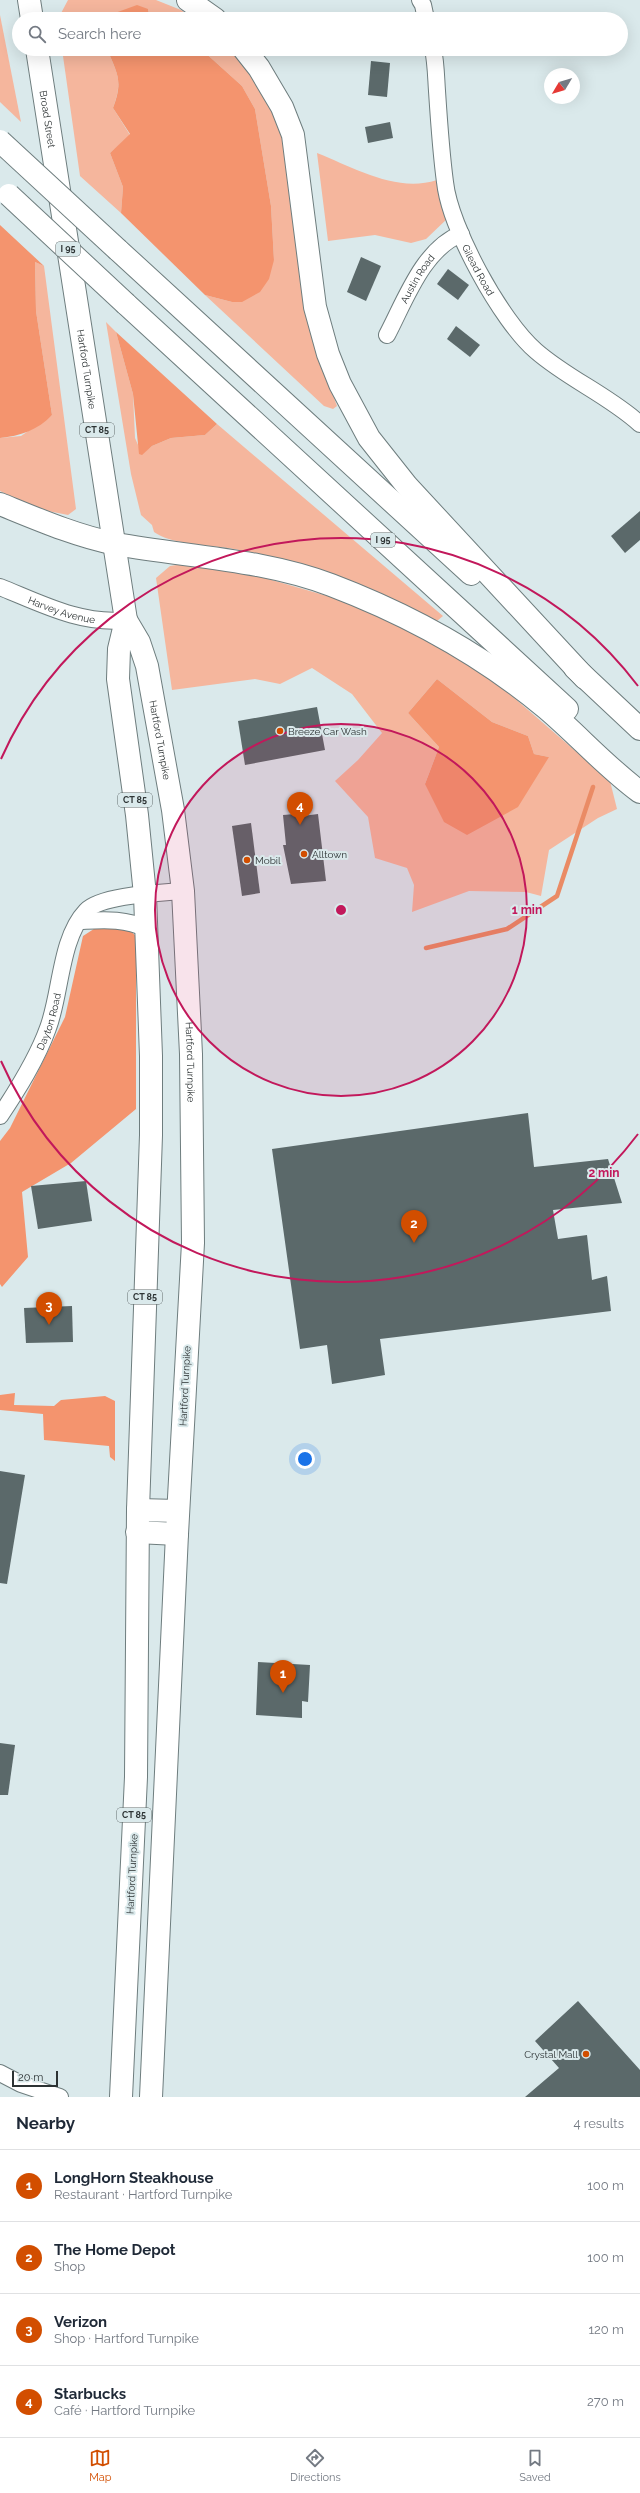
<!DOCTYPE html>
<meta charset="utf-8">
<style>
body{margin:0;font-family:Raleway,sans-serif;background:#f6f6f7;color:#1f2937}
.compass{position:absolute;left:544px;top:68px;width:36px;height:36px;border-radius:50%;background:#fff;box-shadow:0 4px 16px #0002;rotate:232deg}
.scale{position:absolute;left:12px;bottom:10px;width:46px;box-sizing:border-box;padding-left:4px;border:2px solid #2d3334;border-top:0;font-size:11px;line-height:14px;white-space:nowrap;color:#2d3334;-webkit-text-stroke:3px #dae9eb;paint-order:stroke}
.you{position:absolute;left:305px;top:1459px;width:14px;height:14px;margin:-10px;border:3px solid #fff;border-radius:50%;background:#1a73e8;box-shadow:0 0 0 6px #1a73e833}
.badge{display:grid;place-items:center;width:26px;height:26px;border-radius:50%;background:#d24e00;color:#fff;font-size:13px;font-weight:700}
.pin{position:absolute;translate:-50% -33px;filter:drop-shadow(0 1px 2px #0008)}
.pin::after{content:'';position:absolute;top:21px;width:14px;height:12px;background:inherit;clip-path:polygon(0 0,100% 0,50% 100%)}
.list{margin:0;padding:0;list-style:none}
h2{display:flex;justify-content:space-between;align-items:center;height:52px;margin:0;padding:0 16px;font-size:17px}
h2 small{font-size:13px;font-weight:400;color:#747a83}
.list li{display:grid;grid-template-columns:26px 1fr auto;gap:12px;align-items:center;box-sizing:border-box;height:72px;padding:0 16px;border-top:1px solid #e0e1e3}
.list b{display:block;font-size:15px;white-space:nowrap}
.list p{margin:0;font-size:13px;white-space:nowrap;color:#747a83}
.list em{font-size:13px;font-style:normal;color:#747a83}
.icon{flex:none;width:22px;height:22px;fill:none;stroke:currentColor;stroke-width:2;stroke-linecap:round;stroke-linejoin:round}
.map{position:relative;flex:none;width:640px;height:2097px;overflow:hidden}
.search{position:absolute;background:#fff;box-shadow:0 4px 16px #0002;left:12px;right:12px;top:12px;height:44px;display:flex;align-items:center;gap:10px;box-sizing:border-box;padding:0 14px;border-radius:22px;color:#747a83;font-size:15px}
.sheet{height:340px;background:#fff}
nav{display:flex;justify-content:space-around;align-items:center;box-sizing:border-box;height:56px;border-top:1px solid #e0e1e3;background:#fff;font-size:11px;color:#747a83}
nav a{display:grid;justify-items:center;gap:2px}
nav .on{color:#d24e00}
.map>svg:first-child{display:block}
</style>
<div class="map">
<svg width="640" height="2097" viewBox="0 0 640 2097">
<rect width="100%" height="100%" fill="#dae9eb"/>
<g fill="#f5b69d" fill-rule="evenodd">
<polygon points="68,0 156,0 181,10 194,19 150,19 148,9 115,13 111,19 58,19"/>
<polygon points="0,15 21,122 0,102"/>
<path d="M62,49h45c11,26 16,32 6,59l17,27 -20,18 13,34 -2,26 -41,-37z"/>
<polygon points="201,49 230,49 245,64 268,98 281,133 290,169 317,352 337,406 333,409 324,406 205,295 232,302 274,260 271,206 255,109 242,86"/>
<path d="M317,153c38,15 79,40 120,27l11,38 -22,21 -15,4 -36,-8 -47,6z"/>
<polygon points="35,262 44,266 76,509 68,515 38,509 0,491 0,438 21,436 52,415 36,311"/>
<path d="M106,322l10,10 17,62 2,44 7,16 10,-8 19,-8 34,-3 12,-11 226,192 -6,5c-67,-33 -135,-61 -209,-73 -20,-3 -58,-4 -74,-16l-2,-7 -11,-10 -10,-41z"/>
<path d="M190,563l68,13 97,28 70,33 42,26 45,33 98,85 7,28 -19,9 -49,32 -8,46 -15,-4 -57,-1 -57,21 2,-27 -7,-17 -32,-10 -7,-41 -33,-36 23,-21 24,-27 -30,-39 -40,-26 -32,16 -25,-5 -83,11 -16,-112 14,-12zM437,679l55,43 36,14 6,18 15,3 -124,27 14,-37 -31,-34z"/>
</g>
<g fill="#f4946e">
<polygon points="137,5 148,9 150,19 111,19 115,13"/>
<path d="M107,49h94l41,37 13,23 16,97 3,54 -5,19 -9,13 -18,10h-10l-27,-7 -84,-82 2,-26 -13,-34 20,-19 -17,-26c10,-27 5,-33 -6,-59z"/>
<path d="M0,225l44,41 -9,-4 1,49 16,104c-14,15 -32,21 -52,23z"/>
<polygon points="116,332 217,424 205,435 171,438 152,446 142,455 139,454 133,394"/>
<polygon points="437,679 492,722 528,736 534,754 549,757 518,807 467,835 444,822 425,784 439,747 408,713"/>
<polygon points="100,925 128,929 136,936 136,1109 71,1163 22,1192 28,1257 2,1287 0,1284 0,1141 10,1128 65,1017 83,936"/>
<polygon points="15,1393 14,1405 54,1406 61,1400 105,1396 115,1401 115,1461 110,1457 109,1446 44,1440 43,1414 0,1410 0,1395"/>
</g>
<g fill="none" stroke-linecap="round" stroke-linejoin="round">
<polyline stroke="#ea8b65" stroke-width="4.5" points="426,948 507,929 557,896 593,787"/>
</g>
<g fill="#5b696a">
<polygon points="371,61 390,63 387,97 368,95"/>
<polygon points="390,122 393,138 368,143 365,127"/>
<polygon points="361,257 381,266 366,301 347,292"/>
<polygon points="448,269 469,285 458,300 437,284"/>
<polygon points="456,326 480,345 470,357 447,339"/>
<polygon points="640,511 640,540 625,553 611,536"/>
<polygon points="317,707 325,750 245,765 238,721"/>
<polygon points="295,814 295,817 318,814 326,881 291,884 283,845 286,845 283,815"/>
<polygon points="251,823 260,893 242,896 232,826"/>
<polygon points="528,1113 534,1167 608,1159 622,1203 553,1210 558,1239 587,1235 592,1280 607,1276 611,1311 380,1339 385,1375 332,1384 327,1345 300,1349 272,1149"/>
<polygon points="86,1181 92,1221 38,1229 31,1186"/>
<polygon points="72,1306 73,1342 26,1343 24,1308"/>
<polygon points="0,1471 25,1475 7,1584 0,1583"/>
<polygon points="258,1662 310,1665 308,1702 302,1701 302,1718 256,1715"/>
<polygon points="0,1743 15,1745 8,1795 0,1795"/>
<polygon points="578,2001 640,2070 640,2097 525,2097 559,2068 535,2041"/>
</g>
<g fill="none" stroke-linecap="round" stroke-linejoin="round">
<g stroke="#6e7d7e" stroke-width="18">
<g id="minor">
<polyline points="420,0 423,5 426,19"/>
<path id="s1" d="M433,49c3,14 3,28 4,42 2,31 4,61 8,91 5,46 56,139 91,169 32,28 72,44 104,73"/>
<path id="s2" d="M387,335c18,-34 36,-86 74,-101"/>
<path id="s3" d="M0,587c40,16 81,38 126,33"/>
<path d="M80,921c24,-1 44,-3 67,8"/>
<path id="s4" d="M0,1116c18,-27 37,-57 48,-88 13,-34 12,-90 38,-117 15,-16 74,-18 97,-20"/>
<polyline points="0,2073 21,2084 60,2097"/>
</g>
</g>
<g stroke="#6e7d7e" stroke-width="24">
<g id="highway">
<polyline points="29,0 32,19"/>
<polyline points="188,0 215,19"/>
<path id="s5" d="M37,49l89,571 -7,29 -1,30 19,136 8,80 6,161v79l-13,375 -2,267 -15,320"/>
<polyline points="244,49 259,68 282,107 293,135 315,307 328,354 340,384 369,438 407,486 585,678"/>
<polyline points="118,250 471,574"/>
<polyline points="126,304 567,709"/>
<path d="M0,504c37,15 76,32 116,40 72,13 146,15 215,41 79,30 150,69 215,123 32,27 60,59 94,84"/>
<path id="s6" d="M126,620l13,22 8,24 26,144 10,81 8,163 2,189 -16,291 -26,563"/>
<polyline points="575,668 640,729"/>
<polyline points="138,1510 178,1511"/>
<polyline points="137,1532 177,1534"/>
</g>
</g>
<use href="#minor" stroke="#fff" stroke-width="16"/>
<use href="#highway" stroke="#fff" stroke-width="22"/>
<g stroke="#6e7d7e" stroke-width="24" stroke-linecap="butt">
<g id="highway-bridge">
<polyline points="0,141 118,250"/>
<polyline points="9,195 126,304"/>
</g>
</g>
<use href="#highway-bridge" stroke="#fff" stroke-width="22"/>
</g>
<circle cx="341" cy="910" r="186" fill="#c2185b" fill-opacity=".12"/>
<g fill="none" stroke="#c2185b" stroke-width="2">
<circle cx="341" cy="910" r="186"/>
<path d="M638 1134A372 372 0 0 1 1 1061M1 759A372 372 0 0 1 638 686"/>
</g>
<g fill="#d24e00" stroke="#dae9eb" stroke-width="1.5">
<circle cx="280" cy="731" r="4"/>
<circle cx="304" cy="854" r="4"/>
<circle cx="247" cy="860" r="4"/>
<circle cx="586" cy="2054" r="4"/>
</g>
<g text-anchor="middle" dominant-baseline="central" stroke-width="4" stroke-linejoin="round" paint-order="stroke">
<g fill="#dae9eb" stroke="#616a6b" stroke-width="1">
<rect x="56" y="242" width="24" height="14" rx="3"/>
<rect x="80" y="423" width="34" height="14" rx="3"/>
<rect x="371" y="533" width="24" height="14" rx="3"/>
<rect x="118" y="793" width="34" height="14" rx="3"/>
<rect x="128" y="1290" width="34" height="14" rx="3"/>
<rect x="117" y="1808" width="34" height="14" rx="3"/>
</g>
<g font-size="9" font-weight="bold" fill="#2d3334">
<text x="68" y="249">I 95</text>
<text x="97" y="430">CT 85</text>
<text x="383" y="540">I 95</text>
<text x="135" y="800">CT 85</text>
<text x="145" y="1297">CT 85</text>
<text x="134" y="1815">CT 85</text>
</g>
<g font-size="10" fill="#2d3334" stroke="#dae9eb">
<text stroke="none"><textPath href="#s5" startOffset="71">Broad Street</textPath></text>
<text stroke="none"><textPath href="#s1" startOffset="228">Gilead Road</textPath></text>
<text stroke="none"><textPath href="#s2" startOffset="64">Austin Road</textPath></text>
<text stroke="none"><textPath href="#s5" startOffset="324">Hartford Turnpike</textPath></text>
<text stroke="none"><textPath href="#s3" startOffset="66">Harvey Avenue</textPath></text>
<text stroke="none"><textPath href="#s6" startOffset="126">Hartford Turnpike</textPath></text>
<text stroke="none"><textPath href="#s4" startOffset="107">Dayton Road</textPath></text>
<text stroke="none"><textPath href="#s6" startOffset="450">Hartford Turnpike</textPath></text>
<text transform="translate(185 1386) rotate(-87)">Hartford Turnpike</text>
<text transform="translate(132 1874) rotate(-87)">Hartford Turnpike</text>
</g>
<g font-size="10" fill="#2d3334" stroke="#dae9eb" text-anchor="start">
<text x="288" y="731">Breeze Car Wash</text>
<text x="312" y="854">Alltown</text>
<text x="255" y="860">Mobil</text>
<text x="578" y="2054" text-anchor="end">Crystal Mall</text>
</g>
</g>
<circle cx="341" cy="910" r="6" fill="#c2185b" stroke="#dae9eb" stroke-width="2"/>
<g font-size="12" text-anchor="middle" font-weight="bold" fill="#c2185b" stroke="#dae9eb" stroke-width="4" stroke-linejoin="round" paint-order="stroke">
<text x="527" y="914">1 min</text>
<text x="604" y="1177">2 min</text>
</g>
</svg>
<svg class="compass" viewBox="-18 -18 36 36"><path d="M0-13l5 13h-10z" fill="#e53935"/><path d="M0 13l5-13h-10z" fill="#747a83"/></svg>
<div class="scale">20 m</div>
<div class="you"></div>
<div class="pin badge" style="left:283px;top:1693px">1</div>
<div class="pin badge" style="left:414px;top:1243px">2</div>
<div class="pin badge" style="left:49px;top:1325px">3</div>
<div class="pin badge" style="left:300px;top:825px">4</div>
<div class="search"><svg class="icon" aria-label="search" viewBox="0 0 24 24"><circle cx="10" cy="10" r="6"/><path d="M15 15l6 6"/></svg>Search here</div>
</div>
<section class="sheet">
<h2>Nearby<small>4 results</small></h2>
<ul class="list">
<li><span class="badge">1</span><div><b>LongHorn Steakhouse</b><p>Restaurant · Hartford Turnpike</p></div><em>100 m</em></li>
<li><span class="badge">2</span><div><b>The Home Depot</b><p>Shop</p></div><em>100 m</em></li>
<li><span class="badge">3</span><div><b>Verizon</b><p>Shop · Hartford Turnpike</p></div><em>120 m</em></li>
<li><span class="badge">4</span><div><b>Starbucks</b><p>Café · Hartford Turnpike</p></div><em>270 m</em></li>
</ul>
</section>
<nav>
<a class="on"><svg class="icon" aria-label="map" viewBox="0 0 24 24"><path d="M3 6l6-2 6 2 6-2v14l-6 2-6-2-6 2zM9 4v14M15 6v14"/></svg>Map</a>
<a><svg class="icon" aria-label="directions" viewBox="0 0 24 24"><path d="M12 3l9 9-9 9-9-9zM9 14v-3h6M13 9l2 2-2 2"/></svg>Directions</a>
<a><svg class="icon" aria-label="saved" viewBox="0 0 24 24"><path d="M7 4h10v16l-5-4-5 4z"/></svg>Saved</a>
</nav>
